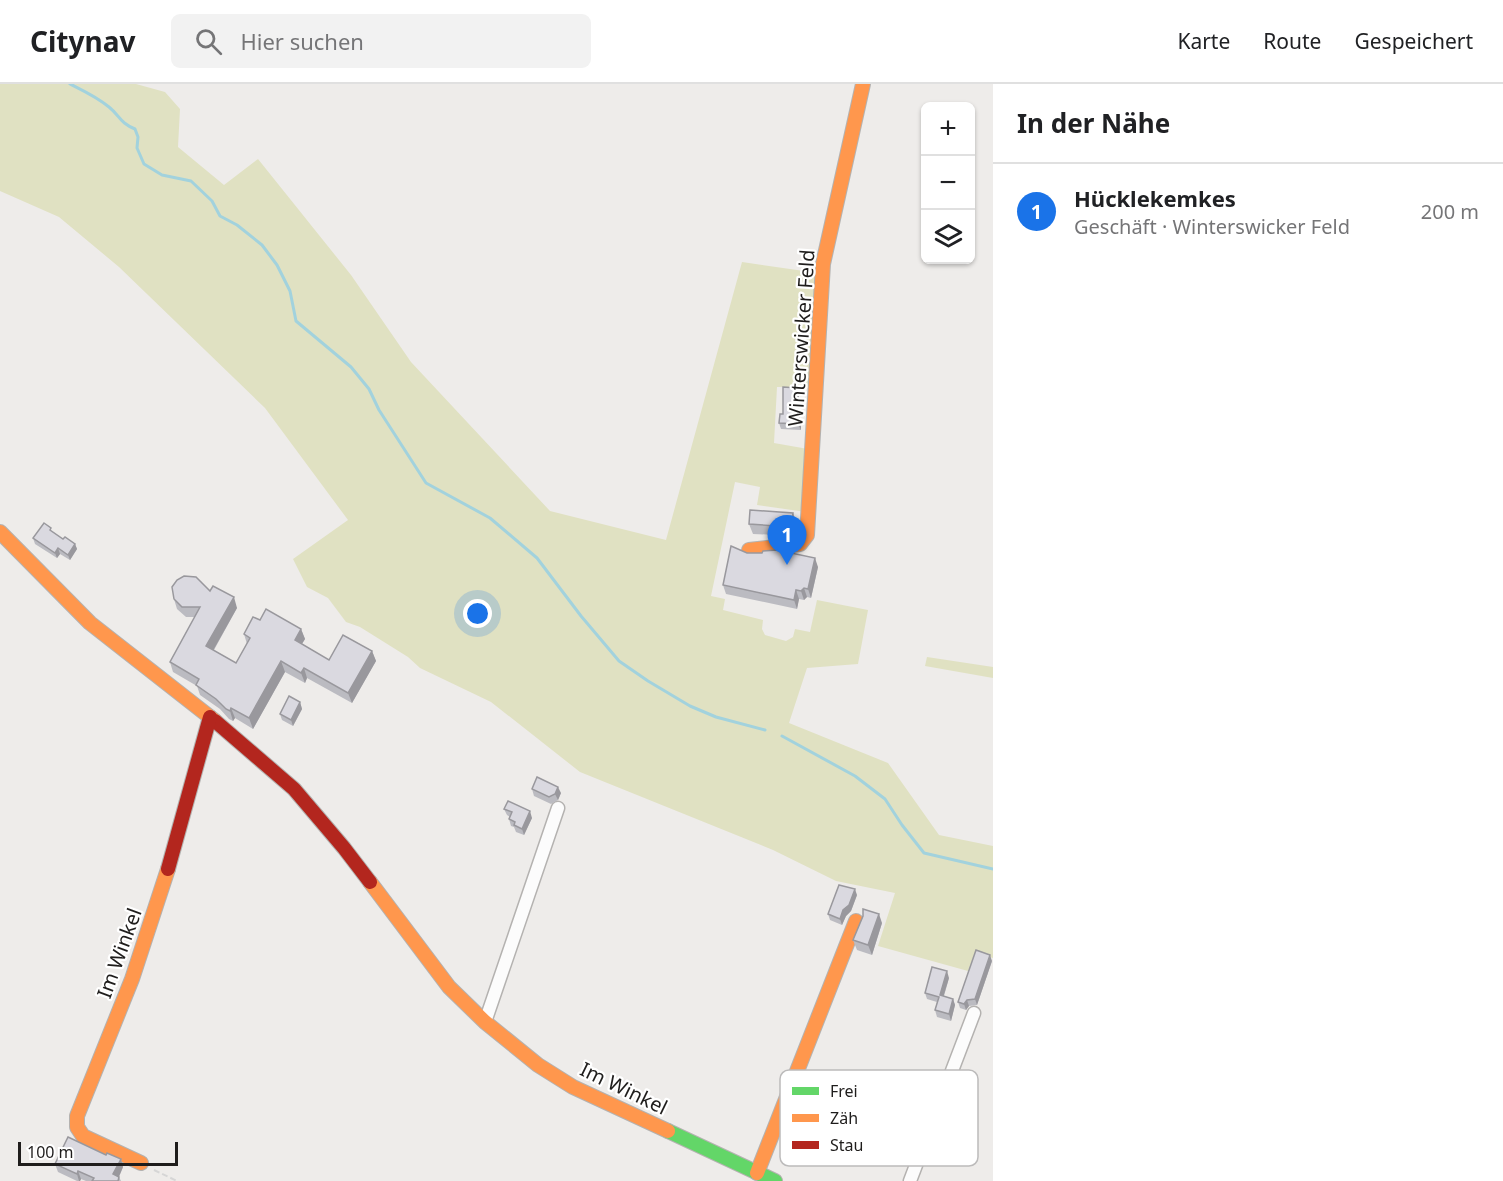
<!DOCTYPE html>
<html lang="de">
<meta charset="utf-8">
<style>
body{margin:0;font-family:"Noto Sans",sans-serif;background:#f2f2f2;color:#202124}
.controls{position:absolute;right:18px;top:18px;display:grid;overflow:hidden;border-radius:9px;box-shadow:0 2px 4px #0004}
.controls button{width:54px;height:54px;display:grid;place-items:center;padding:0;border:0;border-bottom:2px solid #e0e0e0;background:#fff;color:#202124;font:30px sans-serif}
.scale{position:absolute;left:18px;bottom:15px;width:160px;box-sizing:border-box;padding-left:6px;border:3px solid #1f1d1c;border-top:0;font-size:16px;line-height:21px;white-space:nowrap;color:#1f1d1c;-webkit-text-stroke:4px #fff;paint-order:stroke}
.you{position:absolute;left:478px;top:530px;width:21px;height:21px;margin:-15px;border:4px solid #fff;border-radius:50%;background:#1a73e8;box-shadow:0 0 0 9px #1a73e833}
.badge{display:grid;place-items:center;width:39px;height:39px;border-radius:50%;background:#1a73e8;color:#fff;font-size:20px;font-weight:700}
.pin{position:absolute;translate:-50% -50px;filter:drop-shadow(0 2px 3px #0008)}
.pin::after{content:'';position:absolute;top:32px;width:21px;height:18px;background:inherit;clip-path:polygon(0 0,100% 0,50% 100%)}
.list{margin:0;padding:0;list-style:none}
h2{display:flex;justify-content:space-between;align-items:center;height:78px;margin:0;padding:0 24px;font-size:26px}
h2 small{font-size:20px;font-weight:400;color:#757577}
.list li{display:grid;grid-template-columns:39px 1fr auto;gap:18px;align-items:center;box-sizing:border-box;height:96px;padding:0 24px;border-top:2px solid #e0e0e0}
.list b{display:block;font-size:22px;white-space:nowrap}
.list p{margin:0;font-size:20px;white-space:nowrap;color:#757577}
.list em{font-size:20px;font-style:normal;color:#757577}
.icon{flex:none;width:33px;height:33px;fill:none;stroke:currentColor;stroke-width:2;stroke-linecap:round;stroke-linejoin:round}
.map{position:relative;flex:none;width:993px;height:1097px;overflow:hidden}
header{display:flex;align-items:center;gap:36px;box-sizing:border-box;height:84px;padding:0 30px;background:#fff;border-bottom:2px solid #e0e0e0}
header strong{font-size:28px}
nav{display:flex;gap:33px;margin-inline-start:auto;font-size:21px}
.search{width:420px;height:54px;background:#f2f2f2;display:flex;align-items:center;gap:15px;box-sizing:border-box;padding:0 21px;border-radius:9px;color:#757577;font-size:22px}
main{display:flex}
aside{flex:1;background:#fff}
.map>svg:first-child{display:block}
</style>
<header>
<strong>Citynav</strong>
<div class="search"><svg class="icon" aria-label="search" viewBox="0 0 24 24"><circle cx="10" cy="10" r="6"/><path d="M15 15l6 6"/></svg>Hier suchen</div>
<nav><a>Karte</a><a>Route</a><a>Gespeichert</a></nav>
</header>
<main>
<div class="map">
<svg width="993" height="1097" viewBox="0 0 993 1097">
<rect width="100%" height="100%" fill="#eeecea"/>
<g fill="#e0e1c2">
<polygon points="0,0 136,0 165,8 180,25 178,63 224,101 258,75 351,191 411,278 550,427 666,456 742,178 818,189 813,303 777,303 774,359 808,365 806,428 757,421 760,403 735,398 711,512 725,515 723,526 763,536 762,545 765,551 786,557 793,553 795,545 810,548 817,516 868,526 858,580 807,584 789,639 888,679 939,751 993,762 993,874 975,869 968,887 878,862 895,809 836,797 773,766 580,688 491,618 420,584 408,573 360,543 346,538 328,514 307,503 293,475 348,436 265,324 119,183 59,133 0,107"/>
<polygon points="927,573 993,583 993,594 925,582"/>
</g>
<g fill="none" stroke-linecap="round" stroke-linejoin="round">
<g stroke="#a2d2dd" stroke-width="3">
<path d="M70,0c14,7 27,13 39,23 11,9 11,16 26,22l3,8 -1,11 7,16 18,11 29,6 21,20 8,15 17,9 25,20 15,20 13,26 6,30 55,46 18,22 10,21 47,73 64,35 47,40 44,58 38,45 29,20 42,25 26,11 49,13"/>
<polyline points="782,652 855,692 885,715 902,741 924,769 993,785"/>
</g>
<g stroke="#b4b2b0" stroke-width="15">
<g id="street">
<polyline points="485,938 558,724"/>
<polyline points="910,1097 974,929"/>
</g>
</g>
<g stroke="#b4b2b0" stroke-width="16">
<polyline id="fast" points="668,1047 775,1097"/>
</g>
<g stroke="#b4b2b0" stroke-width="16">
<g id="slow">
<polyline points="0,448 90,539 215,637"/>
<polyline points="749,466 800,460 807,451 823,180 863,0"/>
<polyline points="370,798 449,903 485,938 538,981 573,1003 668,1047"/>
<polyline points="141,1079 83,1052 77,1043 77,1032 132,895 168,785"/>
<polyline points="757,1089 856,837"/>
</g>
</g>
<g stroke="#b4b2b0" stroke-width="16">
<g id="jam">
<polyline points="215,637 294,705 344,764 370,798"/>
<polyline points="168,785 210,633"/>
</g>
</g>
<polyline stroke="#d6d6d6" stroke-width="2" stroke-dasharray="6 3" stroke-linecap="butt" points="154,1086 177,1097"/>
<use href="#street" stroke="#fcfcfc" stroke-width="12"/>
<use href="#fast" stroke="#63d668" stroke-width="14"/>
<use href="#slow" stroke="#ff974d" stroke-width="14"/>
<use href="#jam" stroke="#b3261e" stroke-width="14"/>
</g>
<g fill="#bbbbc1">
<polygon points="797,304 799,310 798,331 801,337 801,346 781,345 779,339"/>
<polygon points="793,429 796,438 794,449 779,451 753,450 749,440"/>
<polygon points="53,448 63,455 75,460 77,465 70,476 60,470 57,474 35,460 33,454"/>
<polygon points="818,483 811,514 807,513 804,516 799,515 797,525 726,510 723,501"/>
<polygon points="210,507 237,524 214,566 236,579 247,560 244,550 260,536 301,545 305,555 302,560 329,576 372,567 376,577 352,619 307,594 305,599 285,588 253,645 235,634 233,637 229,635 220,625 200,611 197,602 173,588 170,578 195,533 186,533 177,525 174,515"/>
<polygon points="300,618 302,625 293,642 282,636 280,630"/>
<polygon points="532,705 561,709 558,716 551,720 534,712"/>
<polygon points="504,725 532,734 524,751 516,748 514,743 511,742 509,735 510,733 507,731"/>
<polygon points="857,811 851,827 846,832 842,841 830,836 828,830"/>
<polygon points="882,839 872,871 857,866 853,856"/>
<polygon points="992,877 977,921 969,922 966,926 960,924 958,918"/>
<polygon points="949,894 944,912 953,915 955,921 951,937 937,933 935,926 937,918 927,915 925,909"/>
<polygon points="121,1075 123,1083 119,1093 121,1097 86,1097 81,1095 80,1097 77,1097 58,1088 55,1080"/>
</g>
<g fill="#99989d">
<polygon points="797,304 799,310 798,337 796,330"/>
<polygon points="799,331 801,337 801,346 798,340"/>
<polygon points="793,429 796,438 794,449 791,440"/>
<polygon points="75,460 77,465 70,476 68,471"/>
<polygon points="58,464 60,470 57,474 55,469"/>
<polygon points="815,474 818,483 811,514 808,505"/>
<polygon points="804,504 807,513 804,516 801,507"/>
<polygon points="796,506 799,515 797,525 794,516"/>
<polygon points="234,513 237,524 210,572 206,562"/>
<polygon points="301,545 305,555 298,566 295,556"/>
<polygon points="372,567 376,577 352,619 348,609"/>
<polygon points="281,577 285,588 253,645 249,634"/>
<polygon points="304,584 307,594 305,599 301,589"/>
<polygon points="300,618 302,625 293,642 291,636"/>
<polygon points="231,624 235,634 233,637 230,627"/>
<polygon points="558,703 561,709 558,716 555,710"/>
<polygon points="530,727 532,734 524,751 522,745"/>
<polygon points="855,805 857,811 851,827 846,832 842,841 840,835 843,826"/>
<polygon points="879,830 882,839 872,871 868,861"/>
<polygon points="990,871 992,877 977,921 975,915"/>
<polygon points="947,887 949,894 942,917 940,911"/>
<polygon points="953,915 955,921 951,937 949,930"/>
<polygon points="967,916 969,922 966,926 964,920"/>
<polygon points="121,1075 123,1083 117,1097 113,1090"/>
<polygon points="78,1087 81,1095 80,1097 79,1097 77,1090"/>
</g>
<g fill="#dad9e0" stroke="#99989d" stroke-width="1.5">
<polygon points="783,303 797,304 796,330 799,331 798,340 779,339 780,330 783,330"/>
<polygon points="750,426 793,429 791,440 776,442 749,440"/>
<polygon points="44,439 51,444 50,446 63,455 65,453 75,460 68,471 58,464 55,469 33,454"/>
<polygon points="731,462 747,469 762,469 763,467 777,466 815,474 808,505 804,504 801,507 796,506 794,516 723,501"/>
<polygon points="184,492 196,493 210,507 213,502 234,513 206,562 236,579 250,554 244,550 253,533 260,536 266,525 301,545 295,556 329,576 343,551 372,567 348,609 304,584 301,589 281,577 249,634 231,624 230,627 226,625 216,615 196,601 199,595 170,578 200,523 182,523 174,515 172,503 177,496"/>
<polygon points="289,612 300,618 291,636 280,630"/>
<polygon points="537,693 558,703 555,710 549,713 532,705"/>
<polygon points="508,717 530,727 522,745 514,741 515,738 509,735 512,728 504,725"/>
<polygon points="839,801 855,805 849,821 843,826 840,835 828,830"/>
<polygon points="863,825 879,830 868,861 853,856 863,832"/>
<polygon points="976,866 990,871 975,915 967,916 964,920 958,918"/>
<polygon points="932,883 947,887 940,911 953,915 949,930 935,926 939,913 925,909"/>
<polygon points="68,1053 106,1071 107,1069 121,1075 113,1090 119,1093 118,1097 92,1097 94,1094 78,1087 77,1090 55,1080"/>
</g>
<g text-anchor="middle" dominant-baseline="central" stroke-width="4.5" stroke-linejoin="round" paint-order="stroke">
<g font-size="20" fill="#1f1d1c" stroke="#fff">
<text transform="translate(801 254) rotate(-86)">Winterswicker Feld</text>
<text transform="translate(119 869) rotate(-70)">Im Winkel</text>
<text transform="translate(624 1004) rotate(26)">Im Winkel</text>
</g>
</g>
<rect x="780" y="986" width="198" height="96" rx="9" fill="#fff" stroke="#bcbbbb" stroke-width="1.5"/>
<rect x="792" y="1003" width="27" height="8" fill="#63d668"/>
<rect x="792" y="1030" width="27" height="8" fill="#ff974d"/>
<rect x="792" y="1057" width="27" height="8" fill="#b3261e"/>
<g font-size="16" fill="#1f1d1c">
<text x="830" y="1013">Frei</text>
<text x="830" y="1040">Zäh</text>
<text x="830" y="1067">Stau</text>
</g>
</svg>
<div class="controls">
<button>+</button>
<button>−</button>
<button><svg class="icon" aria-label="layers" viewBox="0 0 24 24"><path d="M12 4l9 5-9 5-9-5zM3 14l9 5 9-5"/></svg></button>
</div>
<div class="scale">100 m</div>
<div class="you"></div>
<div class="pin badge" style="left:787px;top:481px">1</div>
</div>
<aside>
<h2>In der Nähe<small></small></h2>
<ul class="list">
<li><span class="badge">1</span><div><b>Hücklekemkes</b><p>Geschäft · Winterswicker Feld</p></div><em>200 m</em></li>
</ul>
</aside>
</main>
